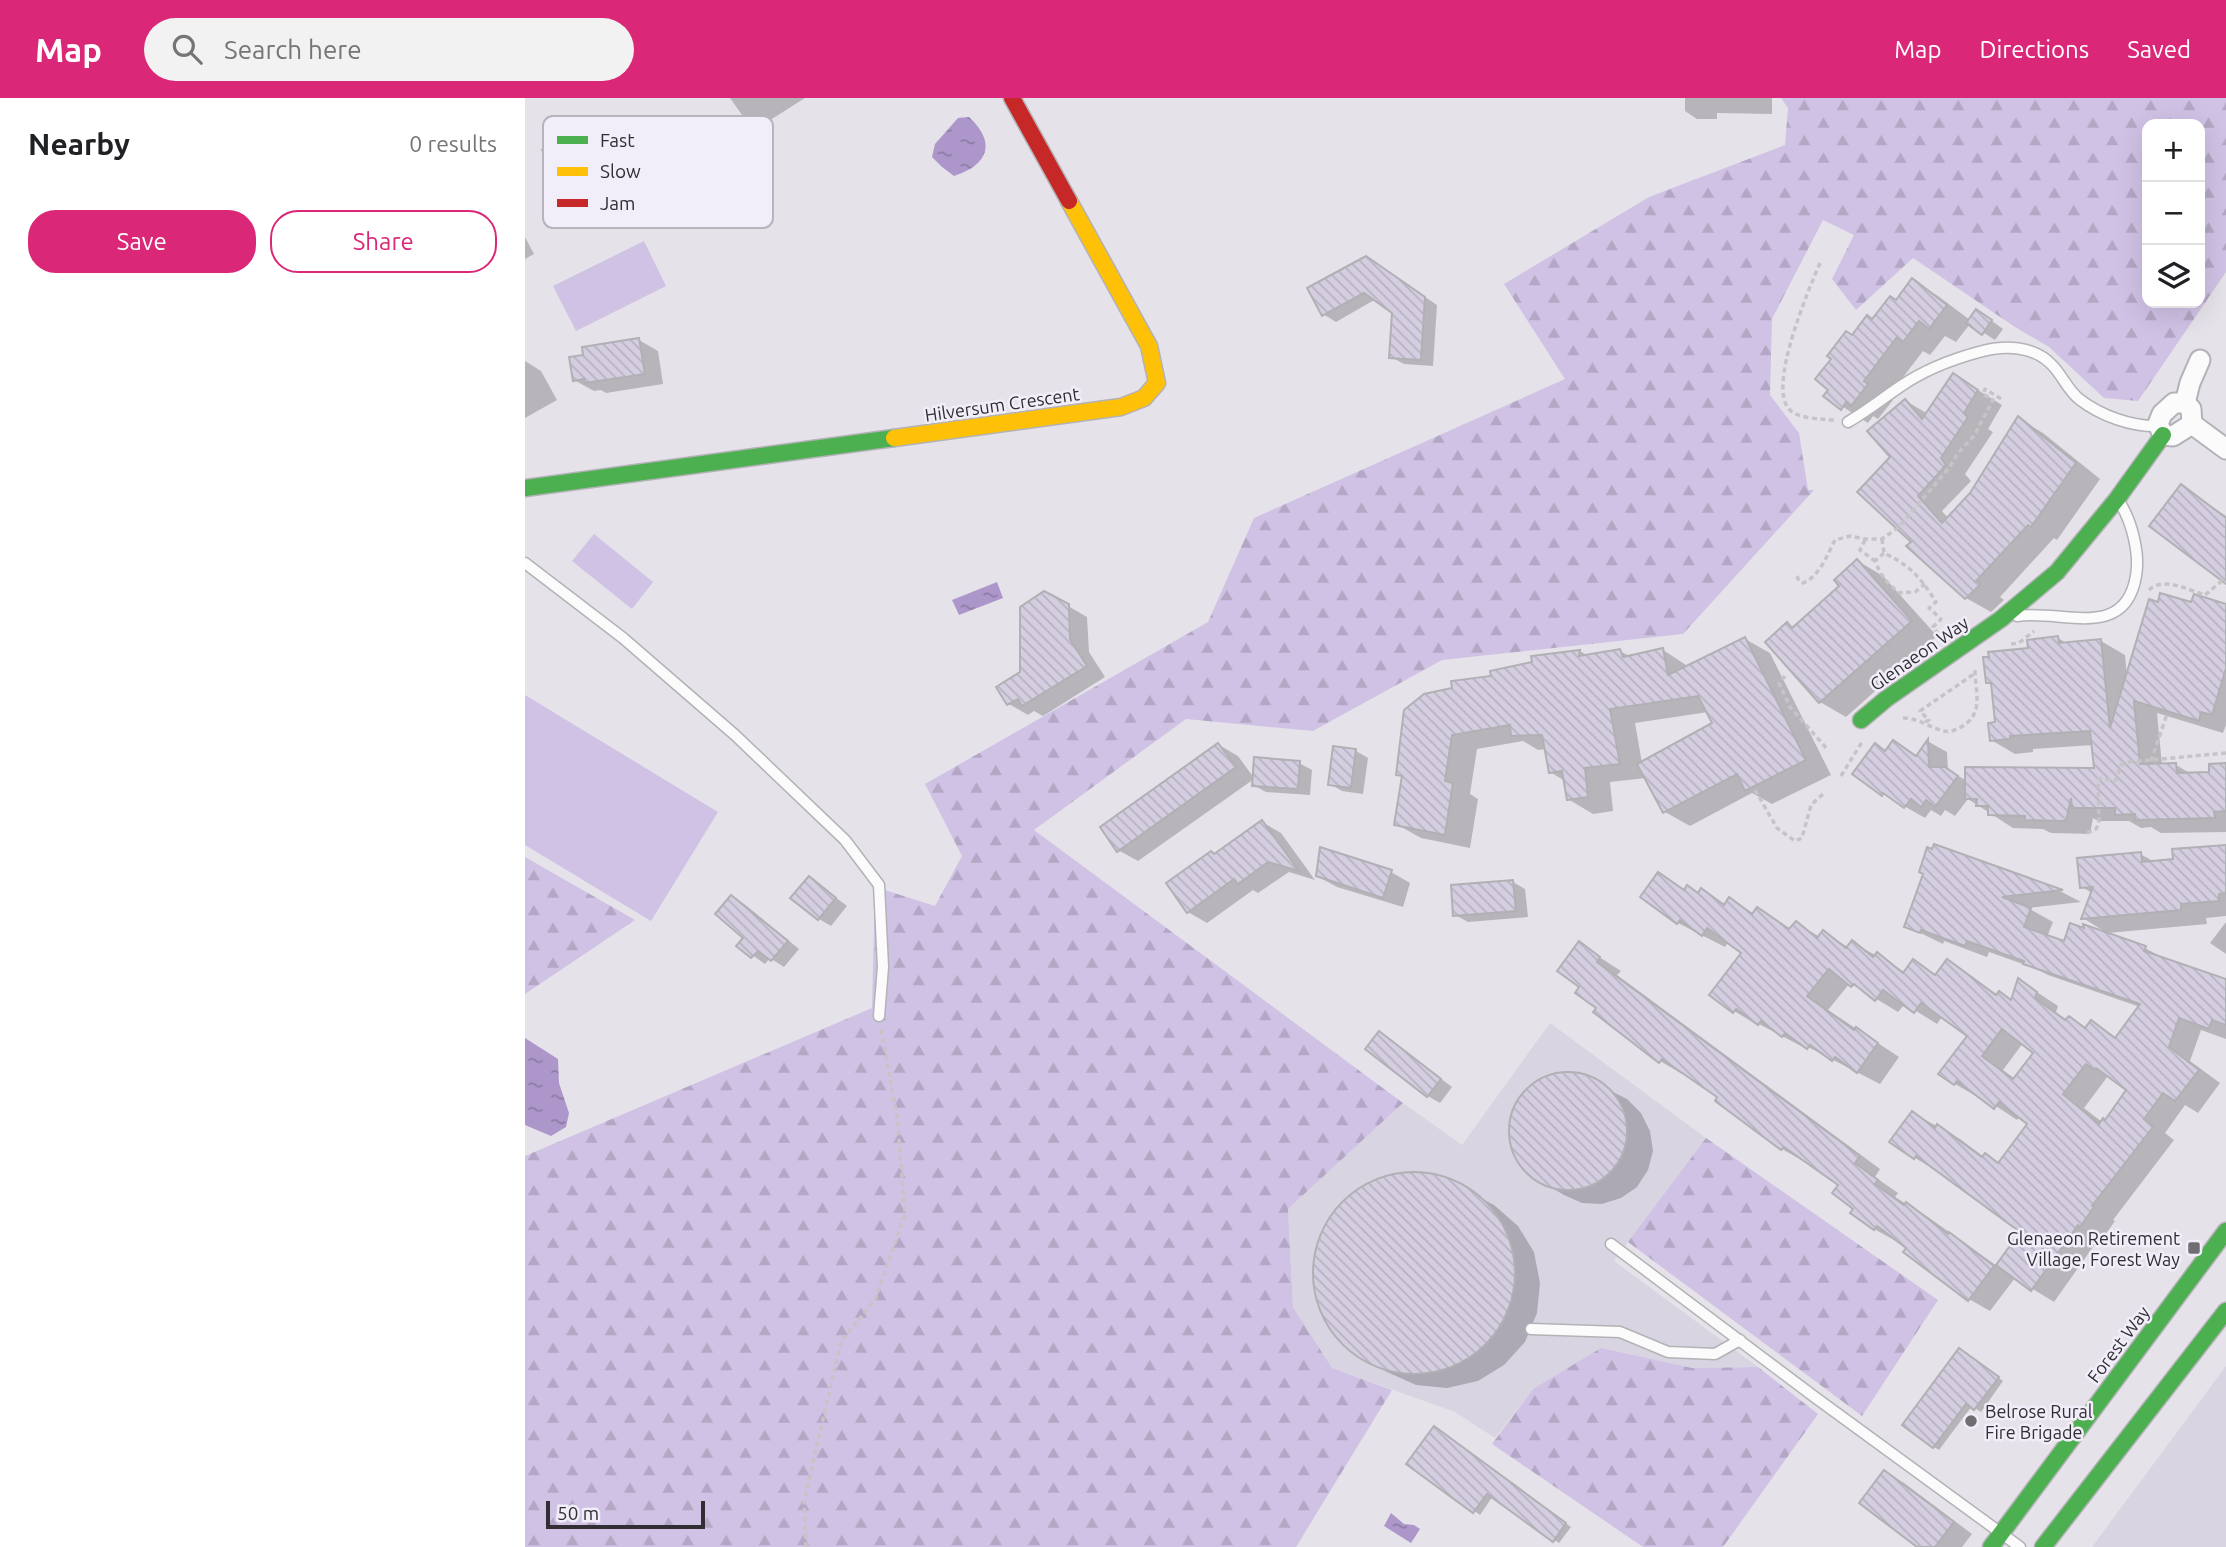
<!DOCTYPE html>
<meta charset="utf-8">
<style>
body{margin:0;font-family:Ubuntu,sans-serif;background:#f2f2f2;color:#202124}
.controls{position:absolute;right:21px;top:21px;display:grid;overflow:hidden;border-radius:14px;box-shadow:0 7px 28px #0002}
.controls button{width:63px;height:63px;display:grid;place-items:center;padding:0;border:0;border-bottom:2px solid #e0e0e0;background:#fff;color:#202124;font:35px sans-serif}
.scale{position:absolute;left:21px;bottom:18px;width:159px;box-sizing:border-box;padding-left:7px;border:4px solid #312f34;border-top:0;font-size:19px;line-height:24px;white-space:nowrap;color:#312f34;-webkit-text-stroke:5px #f1edf9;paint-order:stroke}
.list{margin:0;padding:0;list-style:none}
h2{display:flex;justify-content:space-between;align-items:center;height:91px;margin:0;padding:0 28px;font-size:30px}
h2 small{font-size:23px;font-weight:400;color:#757577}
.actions{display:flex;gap:14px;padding:21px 28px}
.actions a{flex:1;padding:16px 0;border:2px solid #db2777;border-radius:28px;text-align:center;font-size:24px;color:#db2777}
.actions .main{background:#db2777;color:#fff}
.icon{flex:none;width:38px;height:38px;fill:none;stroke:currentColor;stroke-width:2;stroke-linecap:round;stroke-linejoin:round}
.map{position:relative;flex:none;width:1701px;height:1449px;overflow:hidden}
header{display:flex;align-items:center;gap:42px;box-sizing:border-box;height:98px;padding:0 35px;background:#db2777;color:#fff}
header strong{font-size:33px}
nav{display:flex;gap:38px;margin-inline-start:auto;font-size:24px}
.search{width:490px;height:63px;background:#f2f2f2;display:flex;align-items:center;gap:18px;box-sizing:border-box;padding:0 24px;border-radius:38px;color:#757577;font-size:26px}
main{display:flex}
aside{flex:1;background:#fff}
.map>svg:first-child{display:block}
</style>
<header>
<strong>Map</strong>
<div class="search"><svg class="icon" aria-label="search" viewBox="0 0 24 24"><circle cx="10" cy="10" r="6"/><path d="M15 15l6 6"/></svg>Search here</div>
<nav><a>Map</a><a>Directions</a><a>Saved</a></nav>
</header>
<main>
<aside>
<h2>Nearby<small>0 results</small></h2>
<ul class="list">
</ul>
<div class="actions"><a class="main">Save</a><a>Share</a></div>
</aside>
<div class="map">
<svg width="1701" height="1449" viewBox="0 0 1701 1449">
<defs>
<pattern id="forest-firs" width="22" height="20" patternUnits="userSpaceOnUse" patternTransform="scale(1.75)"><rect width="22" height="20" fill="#d0c2e5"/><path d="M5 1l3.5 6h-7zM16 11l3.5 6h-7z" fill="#b3a7c5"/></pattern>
<pattern id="water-ripples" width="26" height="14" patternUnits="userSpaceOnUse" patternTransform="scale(1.75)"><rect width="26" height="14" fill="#ad97ca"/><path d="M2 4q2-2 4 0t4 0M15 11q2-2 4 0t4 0" fill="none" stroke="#8d7ca5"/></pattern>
<pattern id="building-back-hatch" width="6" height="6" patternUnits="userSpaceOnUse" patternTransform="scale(1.75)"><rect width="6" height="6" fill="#d5cee0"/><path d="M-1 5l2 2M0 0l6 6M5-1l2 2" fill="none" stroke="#b7b1c1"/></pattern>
</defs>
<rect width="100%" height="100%" fill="#e5e3e9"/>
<g fill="#d9d4e1">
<polygon points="1025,925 1181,1040 1089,1163 1233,1269 1167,1270 1076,1251 1008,1291 970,1340 930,1314 807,1270 768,1209 763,1111 878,1005 937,1047"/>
<polygon points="1701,1268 1701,1449 1567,1449"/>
</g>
<g fill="url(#forest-firs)" fill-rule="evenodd">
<path d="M1256,0h445v174l-88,129 -34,-3 -55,-51 -34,-20 -102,-69 -57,52 -24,-31 22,-44 -31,-15 -51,99 -2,76 29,38 9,57h6l-131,144 -241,26 -129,71 -127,-12 -152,111 369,273 -115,106 5,98 39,61 60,22 -96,157h-771v-391l347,-148 3,-121 60,19 27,-50 -37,-72 283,-162 46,-104 311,-139 -61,-95 145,-87 136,-52 3,-37zM1622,26h53v179h-53z"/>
<polygon points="0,759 110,822 0,896"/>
<polygon points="1181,1040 1413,1202 1337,1318 1103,1144"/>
<polygon points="1076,1250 1167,1270 1233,1269 1293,1316 1198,1449 1118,1449 967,1346 1008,1291"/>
</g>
<g fill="#d0c2e5">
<polygon points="119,143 141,188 51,233 28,188"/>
<polygon points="69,436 128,484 107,511 47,463"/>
<polygon points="0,597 193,714 126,823 0,747"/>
</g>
<g fill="url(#water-ripples)">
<path d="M444,19c28,26 19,48 -15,59l-12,-9 -10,-10 3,-13 23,-26z"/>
<polygon points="472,484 478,500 434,517 427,502"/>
<polygon points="0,940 33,961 34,985 44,1015 41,1029 26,1038 0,1027"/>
<polygon points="866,1415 879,1426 889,1427 895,1431 886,1445 859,1428"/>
</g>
<g fill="#0003" fill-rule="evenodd">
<polygon points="205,0 280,0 236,28 217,17"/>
<polygon points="1160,0 1247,0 1247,16 1192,15 1192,21 1172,21 1160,13"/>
<polygon points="0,139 9,156 0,161"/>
<polygon points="854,168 912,207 908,268 879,266 866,259 869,214 851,201 811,224 798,216"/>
<polygon points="1387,183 1413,198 1445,222 1463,220 1478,231 1470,242 1445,226 1431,244 1420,238 1405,257 1398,253 1363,299 1368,302 1353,321 1348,318 1343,325 1301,298 1328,239 1372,203"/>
<polygon points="114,242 133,253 138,286 81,295 76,292 69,293 49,282 60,258"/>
<polygon points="0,263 16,273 32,302 0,320"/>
<polygon points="1429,277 1477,307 1463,331 1468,334 1440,376 1446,383 1417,413 1423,420 1446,396 1493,321 1518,335 1575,381 1532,442 1529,440 1475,499 1479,502 1466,514 1441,500 1388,443 1367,360 1381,303 1403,316"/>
<polygon points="1656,388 1701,418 1701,484"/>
<polygon points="1333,463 1358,478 1412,538 1321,619 1295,604 1262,527 1269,531 1317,488"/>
<polygon points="1634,506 1701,507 1701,627 1698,635 1632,615 1637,667 1651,667 1668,677 1686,676 1701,667 1701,734 1636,735 1626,729 1616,730 1604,723 1573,723 1568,720 1565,736 1526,735 1518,731 1488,730 1443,701 1430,718 1420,712 1416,718 1406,712 1400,720 1358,696 1330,675 1350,647 1362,654 1369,644 1393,659 1404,644 1422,654 1423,672 1442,683 1571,672 1568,647 1508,651 1508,654 1490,656 1466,642 1472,626 1468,588 1462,584 1505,551 1533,540 1543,546 1576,543 1600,557 1602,579"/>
<polygon points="543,508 562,519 564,554 580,579 518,618 509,613 503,617 484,606 497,575"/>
<path d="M1220,541l25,14 61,122 -59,29 -20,-11 -62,33 -25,-14 -19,-34 -36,4 3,29 -20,3 -25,-15 -3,-18 -15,-9 -4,-23 -8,1 -15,-9 -46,8 -7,45 8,5 -8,49 -49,-10 -25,-14 8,-47 -6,-3 95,-96 41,-14 -1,-7 47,-6 8,5 32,-5 11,6 32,-7 26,17zM1183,614l6,12 -72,39 -7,-40z"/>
<polygon points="694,647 713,658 729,680 774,665 787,672 785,697 741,694 728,687 729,681 613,763 593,752"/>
<polygon points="810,650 831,653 843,660 838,696 817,693 805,686"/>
<polygon points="737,724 756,735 790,782 764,774 733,795 728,792 682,825 663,814 690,757"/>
<path d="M1410,748l127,46 19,10 -53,6 25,14 -6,15 18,6 80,5 22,12 59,21v58l-25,-9 -11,31 30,22 -22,30 -13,-8 -20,28 9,7 -61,80 2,1 -12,17 -3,-1 -46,65 -39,-24 -25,33 -21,-12 -72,-60 -1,2 -22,-12 -18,-20 -16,-25 -35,-25 -2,2 -21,-12 -62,-52 -37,-25 -1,2 -22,-13 -64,-49 3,-4 -18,-21 -2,-43 42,27 -4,4 263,194 -5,8 23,16 -3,4 33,20 69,49 25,-35 -86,-61 -21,-12 -2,-45 47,26 24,18 1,-2 14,8 31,-40 -10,-7 -3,4 -39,-26 -2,2 -21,-12 14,-48 -27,-19 -5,7 -32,-20 -7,8 -48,-29 -22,27 71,47 -19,27 -74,-38 -1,2 -48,-25 -1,1 -22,-13 9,-59 -14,-11 -4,6 -47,-24 -19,-49 27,16 13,4 3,-4 24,15 4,-6 24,15 4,-5 33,21 5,-7 24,14 4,-4 24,14 4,-5 53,30 8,-11 24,14 10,-13 51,33 14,6 7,-21 39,26 -2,6 11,8 2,-2 18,10 5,-6 25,16 23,-31 -92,-32 -14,-7 -45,-16 -2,5 -43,-16 -1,3 -37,-18zM1498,945l12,9 -20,27 -12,-9zM1583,978l21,14 -24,32h-3l-18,-14z"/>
<polygon points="1701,749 1701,818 1681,820 1682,826 1582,835 1558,820 1567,795 1557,789 1615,756 1630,764 1650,762"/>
<polygon points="866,774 885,785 878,809 812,789 792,778"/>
<polygon points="285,780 322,808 306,828 294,821"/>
<polygon points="988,784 1000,791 1003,819 943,824 930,817"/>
<polygon points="206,799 219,806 274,851 259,869 245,860 240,866 214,848 221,839"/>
<polygon points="1701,824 1701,856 1685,845"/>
<polygon points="854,935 927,989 915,1005 903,998"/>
<polygon points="1037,976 1056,978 1102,1001 1116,1015 1125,1033 1128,1053 1123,1072 1112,1089 1096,1100 1077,1106 1057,1105 1039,1097 1012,1081 997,1068 988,1050 986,1030 991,1010 1001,994 1018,982"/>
<polygon points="882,1075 914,1078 969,1107 993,1128 1009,1154 1015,1185 1012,1215 1000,1244 979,1267 953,1283 922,1290 891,1287 862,1274 835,1259 812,1238 796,1211 789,1181 792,1150 805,1121 825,1098 852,1082"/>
<polygon points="1440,1255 1478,1283 1456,1314 1447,1308 1414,1352 1409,1349"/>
<polygon points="915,1334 1046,1429 1034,1445 968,1398 955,1417 884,1365"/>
<polygon points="1360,1374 1379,1385 1447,1436 1437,1449 1395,1449"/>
</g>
<g fill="url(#building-back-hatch)" stroke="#b1b0b4" stroke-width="2" fill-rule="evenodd">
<polygon points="38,37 52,58 31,72 17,52"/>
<polygon points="841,158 900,199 896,262 864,260 867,215 839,195 797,218 782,190"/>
<polygon points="1387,180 1422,207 1404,231 1394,223 1378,244 1372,239 1339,283 1343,286 1326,308 1321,304 1316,312 1298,298 1303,292 1290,281 1306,261 1302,258 1321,233 1327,237 1342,217 1347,221 1365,198 1371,202"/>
<polygon points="1451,211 1467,222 1457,237 1441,225"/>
<polygon points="114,240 120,276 60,285 59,281 48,283 44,259 58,257 57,249"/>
<polygon points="1428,275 1453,292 1439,315 1443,319 1416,360 1421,367 1393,398 1417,425 1445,395 1493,318 1551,365 1506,429 1503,427 1451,483 1456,486 1440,501 1381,448 1386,444 1332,394 1365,359 1342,333 1380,301 1397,321"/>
<polygon points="1656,386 1701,420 1701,486 1624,428"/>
<polygon points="1332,461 1387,523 1294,605 1240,544 1262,524 1267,530 1314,488 1309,482"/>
<polygon points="519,493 544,506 545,541 562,568 497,608 493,601 482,607 471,589 495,574 495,509"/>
<polygon points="1635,495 1666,504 1669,496 1701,506 1701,570 1687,617 1676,614 1674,623 1609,603 1615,666 1651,665 1652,675 1684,674 1684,666 1701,665 1701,713 1689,714 1690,720 1610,722 1610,716 1590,717 1590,710 1547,710 1546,700 1541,723 1500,722 1500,718 1463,717 1463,708 1451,708 1452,701 1440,701 1440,669 1569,670 1565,633 1485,638 1485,641 1465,643 1463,625 1470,624 1466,585 1461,585 1458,559 1464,559 1463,554 1503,550 1502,542 1533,538 1534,545 1576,541 1585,630 1624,501 1633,504"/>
<polygon points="1220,539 1281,662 1220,693 1212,676 1138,715 1112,666 1187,625 1173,598 1085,611 1095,666 1060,670 1063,699 1042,702 1037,673 1024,675 1017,637 986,638 985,627 927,637 920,683 928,685 920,737 869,727 877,678 871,677 879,612 899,596 927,590 926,583 966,578 965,573 1007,564 1006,558 1055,552 1054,558 1095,551 1098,559 1138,550 1143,577"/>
<polygon points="1403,641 1404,669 1420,669 1433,678 1410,709 1401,702 1396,709 1386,701 1379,710 1358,695 1357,698 1327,676 1350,645 1360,653 1368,642 1391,658"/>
<polygon points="693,645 711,669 592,754 575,729"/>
<polygon points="808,648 831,651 826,690 803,687"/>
<polygon points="729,659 775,663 773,691 727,688"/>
<polygon points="737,722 774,773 743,764 713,786 709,781 662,815 641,785 686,753 689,756"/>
<path d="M1409,746l129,46 -61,7 29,11 -7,19 40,14 6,-18 14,5 -1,-4 63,22 -2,5 82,28v46l-14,-5 -3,9 -30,-11 -10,29 30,23 -24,31 -12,-8 -19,26 9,8 -61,79 2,1 -14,20 -2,-2 -47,66 -35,-26 24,-33 -104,-76 -2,3 -25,-17 23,-31 23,17 2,-4 45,33 3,-4 13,10 29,-39 -28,-22 -5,7 -37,-28 -3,4 -16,-11 29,-38 -46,-33 -7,10 -31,-23 -8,11 -21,-17 -3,3 -22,-18 -22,27 47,34 2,-3 22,16 -21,30 -22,-16 -3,4 -22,-16 -3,4 -22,-16 -3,4 -21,-16 -3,4 -22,-16 -3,4 -24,-18 32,-42 -34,-25 -5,8 -22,-16 -3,4 -37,-27 18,-25 26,18 3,-5 11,8 3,-5 23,17 5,-8 23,17 5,-7 32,22 7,-8 21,17 6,-8 23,18 6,-8 21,17 4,-5 26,21 10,-14 22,16 12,-16 49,36 3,-4 12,9 7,-22 19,14 -2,6 30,22 4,-4 16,12 6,-8 24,18 25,-34 -117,-40 1,-3 -57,-20 -2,5 -44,-16 -1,3 -16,-6 19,-53 -4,-2 8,-25 5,2zM1477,931l31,24 -20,26 -31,-23zM1561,966l8,6 2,-2 30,22 -21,30 -2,-2 -4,6 -36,-30z"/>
<polygon points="1701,747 1701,795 1694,796 1694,803 1656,806 1656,812 1556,821 1568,789 1555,790 1552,760 1616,754 1617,764 1648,761 1647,751"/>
<polygon points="795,749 867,772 858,800 791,778"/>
<polygon points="284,778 311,800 293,822 265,800"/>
<polygon points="988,782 991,813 928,818 926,787"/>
<polygon points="206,797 263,843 246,863 233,853 226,860 211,848 218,840 190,816"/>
<polygon points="1054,843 1075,859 1072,864 1335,1058 1330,1065 1353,1082 1350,1086 1379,1107 1381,1104 1423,1136 1424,1134 1469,1168 1443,1203 1378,1154 1381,1150 1352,1128 1349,1132 1325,1115 1328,1111 1307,1095 1313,1087 1259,1049 1256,1052 1190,1003 1192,999 1137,961 1134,965 1068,914 1071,910 1050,895 1054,889 1032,873"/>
<polygon points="854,933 916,981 902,999 840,951"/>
<circle cx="1043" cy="1033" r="59"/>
<circle cx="889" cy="1175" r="101"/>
<polygon points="1434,1250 1474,1279 1449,1312 1441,1306 1408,1350 1377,1327"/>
<polygon points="909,1328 1041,1425 1028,1444 962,1396 948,1415 881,1366"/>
<polygon points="1359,1372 1429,1424 1410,1449 1392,1449 1334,1405"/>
</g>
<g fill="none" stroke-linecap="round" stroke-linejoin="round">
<g stroke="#b3b2b6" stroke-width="13">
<g id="lane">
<path d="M1323,324c19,-11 35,-24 53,-36 22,-15 52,-27 78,-34 25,-7 55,-7 74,14 10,11 15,24 26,33 22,17 53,28 80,27"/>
<polyline points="0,465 98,540 210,637 320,742 354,787 358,869 354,918"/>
<path d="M1492,518c43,-7 108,26 119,-40 4,-22 -4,-54 -16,-73"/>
<polyline points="1086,1146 1291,1300 1495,1449"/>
<polyline points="1006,1231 1095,1234 1143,1254 1190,1256 1215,1242"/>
</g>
</g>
<g stroke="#b3b2b6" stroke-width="23">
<g id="street">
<polygon points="1649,305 1660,305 1666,311 1667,326 1648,338 1638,337 1633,326 1637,316"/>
<polyline points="1660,305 1665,285 1675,262"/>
<polyline points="1667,326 1701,351"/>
</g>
</g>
<g stroke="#b3b2b6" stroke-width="19">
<g id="fast">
<polyline points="0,390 369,340"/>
<polyline points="1336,622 1361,601 1476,521 1532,474 1592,401 1638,337"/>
<polyline points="1466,1449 1701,1133"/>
<polyline points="1518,1449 1701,1213"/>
</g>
</g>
<g stroke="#b3b2b6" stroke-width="19">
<polyline id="slow" points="369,340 596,309 619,300 632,285 624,248 544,103"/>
</g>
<g stroke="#b3b2b6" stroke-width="19">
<polyline id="jam" points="487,0 544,103"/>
</g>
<g stroke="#c6c4c7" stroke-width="3.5" stroke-dasharray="5 3.5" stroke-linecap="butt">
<path d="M1295,165c-12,28 -51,120 -32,145 8,11 34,11 46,12"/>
<path d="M1357,441l2,14c27,13 36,24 52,49l-7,6 12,11 -8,8 6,8"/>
<polyline points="1340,442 1335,452 1350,463"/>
<path d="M1359,455l-9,8c6,15 12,23 25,32l15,-1 10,-8"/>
<path d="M1272,478l2,5 4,2c17,-7 24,-28 32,-43l15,-4 15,3h17l17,-12 50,-59 9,-15 16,-17 19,-36 -10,-6 2,-5 18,11"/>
<path d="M1624,492c14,-14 39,0 56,5l18,-15 3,2"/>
<polyline points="1486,546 1494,545 1509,533"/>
<polyline points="1260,578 1254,585 1265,609 1303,652"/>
<path d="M1378,620c14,0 25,8 37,12 7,3 15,1 21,-3 25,-14 13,-37 14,-60"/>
<polyline points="1400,624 1404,622 1395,613 1449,576"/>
<polyline points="1626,663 1642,616"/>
<polyline points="1316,678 1337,644"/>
<polyline points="1230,692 1252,730 1270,743 1277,740 1286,707 1298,696"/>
<polyline points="1562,735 1571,731 1574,725 1573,681 1591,682 1596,667 1604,664 1701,655"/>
<polyline points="281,1449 279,1404 316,1243 350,1202 380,1116 372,1018 356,931"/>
</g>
<use href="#lane" stroke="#fbfbfc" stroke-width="10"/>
<use href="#street" stroke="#fbfbfc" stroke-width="19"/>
<use href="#fast" stroke="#4caf50" stroke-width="16"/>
<use href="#slow" stroke="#ffc107" stroke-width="16"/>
<use href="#jam" stroke="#c62828" stroke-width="16"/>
</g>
<g fill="#706e73" stroke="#f1edf9" stroke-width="2.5">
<rect x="1662" y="1143" width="14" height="14" rx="3.5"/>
<circle cx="1446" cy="1323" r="7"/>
</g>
<g text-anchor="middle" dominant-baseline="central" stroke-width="5" stroke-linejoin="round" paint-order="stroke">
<g font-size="18" fill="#312f34" stroke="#f1edf9">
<text transform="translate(477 306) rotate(-8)">Hilversum Crescent</text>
<text transform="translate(1394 555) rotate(-35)">Glenaeon Way</text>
<text transform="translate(1593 1246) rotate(-53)">Forest Way</text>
</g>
<g font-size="18" fill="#312f34" stroke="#f1edf9" text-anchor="end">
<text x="1655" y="1140">Glenaeon Retirement<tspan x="1655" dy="21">Village, Forest Way</tspan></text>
<text x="1460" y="1313" text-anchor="start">Belrose Rural<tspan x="1460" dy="21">Fire Brigade</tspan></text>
</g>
</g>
<rect x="18" y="18" width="230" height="112" rx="10" fill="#f1edf9" stroke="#b7b4be" stroke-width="2"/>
<rect x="32" y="38" width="31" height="8" fill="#4caf50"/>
<rect x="32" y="69" width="31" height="9" fill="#ffc107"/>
<rect x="32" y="101" width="31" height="8" fill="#c62828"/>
<g font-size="19" fill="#312f34">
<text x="75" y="49">Fast</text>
<text x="75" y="80">Slow</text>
<text x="75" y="112">Jam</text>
</g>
</svg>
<div class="controls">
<button>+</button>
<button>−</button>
<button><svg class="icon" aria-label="layers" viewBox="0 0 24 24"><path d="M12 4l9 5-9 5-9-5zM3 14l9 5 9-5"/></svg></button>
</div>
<div class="scale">50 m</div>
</div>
</main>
